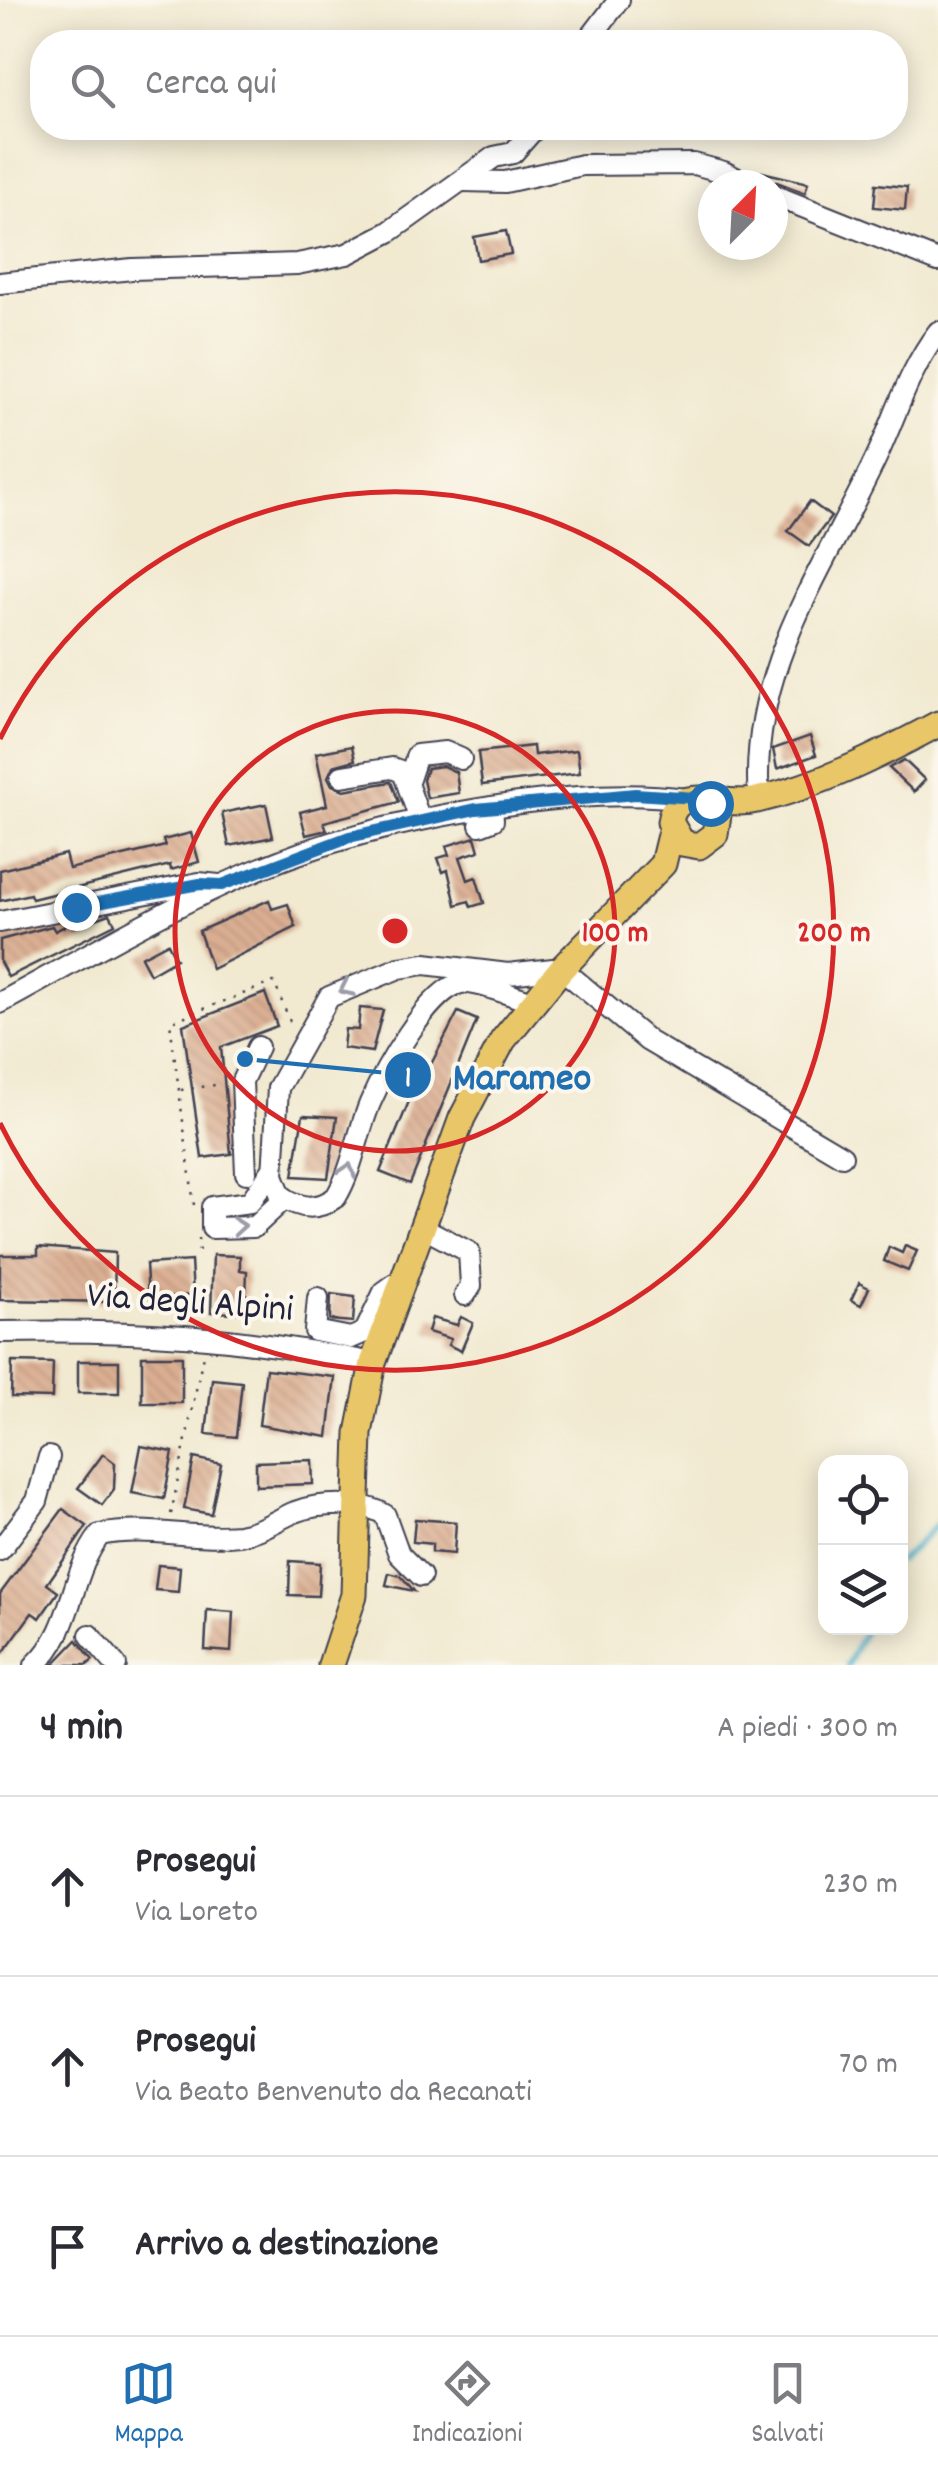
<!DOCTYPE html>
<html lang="it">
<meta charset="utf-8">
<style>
body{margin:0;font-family:Dekko,sans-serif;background:#f2f2f3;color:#2b2b33}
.controls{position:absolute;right:30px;bottom:30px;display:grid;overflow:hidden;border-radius:20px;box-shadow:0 5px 25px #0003}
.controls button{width:90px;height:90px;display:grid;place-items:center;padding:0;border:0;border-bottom:2px solid #e1e1e2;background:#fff;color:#2b2b33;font:50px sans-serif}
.compass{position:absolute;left:698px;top:170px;width:90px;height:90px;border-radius:50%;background:#fff;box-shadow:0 5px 25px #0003;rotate:24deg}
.stop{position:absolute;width:30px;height:30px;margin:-22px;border:8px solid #1f6fb2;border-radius:50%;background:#fff}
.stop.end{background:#1f6fb2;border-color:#fff;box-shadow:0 2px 10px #0008}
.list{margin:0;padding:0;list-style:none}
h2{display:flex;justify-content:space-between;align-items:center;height:130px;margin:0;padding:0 40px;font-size:42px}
h2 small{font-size:32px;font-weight:400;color:#7c7c81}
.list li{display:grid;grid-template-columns:65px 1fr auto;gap:30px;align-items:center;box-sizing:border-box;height:180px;padding:0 40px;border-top:2px solid #e1e1e2}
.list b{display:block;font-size:38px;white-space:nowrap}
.list p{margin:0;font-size:32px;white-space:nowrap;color:#7c7c81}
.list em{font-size:32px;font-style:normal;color:#7c7c81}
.icon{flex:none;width:55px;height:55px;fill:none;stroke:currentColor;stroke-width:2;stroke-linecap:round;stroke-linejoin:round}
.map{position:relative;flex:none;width:938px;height:1665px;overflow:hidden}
.search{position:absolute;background:#fff;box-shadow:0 5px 25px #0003;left:30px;right:30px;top:30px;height:110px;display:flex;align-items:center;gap:25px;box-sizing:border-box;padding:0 35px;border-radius:40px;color:#7c7c81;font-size:38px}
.sheet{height:670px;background:#fff}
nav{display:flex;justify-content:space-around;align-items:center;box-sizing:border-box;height:140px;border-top:2px solid #e1e1e2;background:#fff;font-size:28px;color:#7c7c81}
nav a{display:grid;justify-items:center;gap:5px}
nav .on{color:#1f6fb2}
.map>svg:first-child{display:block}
</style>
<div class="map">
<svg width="938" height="1665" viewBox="0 0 938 1665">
<defs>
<pattern id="building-back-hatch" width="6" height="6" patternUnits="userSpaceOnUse" patternTransform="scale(2.5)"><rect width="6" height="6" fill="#dbaf92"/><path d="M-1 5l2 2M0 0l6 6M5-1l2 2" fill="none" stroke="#bc967f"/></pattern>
</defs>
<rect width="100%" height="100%" fill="#fbf7ec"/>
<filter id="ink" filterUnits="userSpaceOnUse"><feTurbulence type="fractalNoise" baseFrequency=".01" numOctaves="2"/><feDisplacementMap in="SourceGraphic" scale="20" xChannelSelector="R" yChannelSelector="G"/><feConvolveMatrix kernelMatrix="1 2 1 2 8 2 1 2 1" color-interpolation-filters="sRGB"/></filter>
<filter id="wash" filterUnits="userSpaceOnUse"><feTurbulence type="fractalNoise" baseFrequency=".0048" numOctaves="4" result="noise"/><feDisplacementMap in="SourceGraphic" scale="40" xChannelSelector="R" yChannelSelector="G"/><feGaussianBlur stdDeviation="2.25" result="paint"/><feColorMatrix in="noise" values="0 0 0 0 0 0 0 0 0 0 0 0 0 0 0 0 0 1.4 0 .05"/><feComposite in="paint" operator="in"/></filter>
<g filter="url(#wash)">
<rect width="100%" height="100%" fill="#f1e9d0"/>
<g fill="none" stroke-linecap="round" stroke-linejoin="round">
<g stroke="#52b8d0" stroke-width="5">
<polyline points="900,1561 938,1523"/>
<polyline points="847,1665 866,1628"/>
</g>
</g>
<g id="blocks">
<g fill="url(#building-back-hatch)">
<polygon points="762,172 808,183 805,193 777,182 763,183"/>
<polygon points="876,184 907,187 905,210 874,207"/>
<polygon points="506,231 511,254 478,260 474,237"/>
<polygon points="810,501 831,517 809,546 788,531"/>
<polygon points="810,736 816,755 777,769 773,749"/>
<polygon points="352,746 355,760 333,766 328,777 332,785 344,790 391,782 399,802 324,822 327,830 306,835 300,812 327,805 316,753"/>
<polygon points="533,746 534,755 577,750 580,773 482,785 478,752"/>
<polygon points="904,760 925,780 914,792 889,768"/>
<polygon points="443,766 456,772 459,793 427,798 423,780 427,768"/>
<polygon points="266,804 273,837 229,846 222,813"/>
<polygon points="191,833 199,862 171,870 170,865 32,899 30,894 0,901 0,870 65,854 69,869 165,846 163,840"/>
<polygon points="475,837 479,851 460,857 468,880 476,877 484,903 471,907 469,901 456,905 448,870 443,872 438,858 449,855 446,846"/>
<polygon points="269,900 272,909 288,904 296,927 212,969 199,931"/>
<polygon points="110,914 115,924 8,977 0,962 0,940 52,926 55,931 71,923 73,927"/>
<polygon points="168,943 176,959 150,974 141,957"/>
<polygon points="265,993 277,1026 221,1047 231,1154 202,1158 183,1025"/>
<polygon points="360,1008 383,1010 372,1052 343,1048 345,1029 358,1030"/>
<polygon points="458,1012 477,1020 410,1184 380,1172 421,1072 426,1074"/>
<polygon points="303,1115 337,1117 328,1178 293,1176"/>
<polygon points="905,1246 917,1251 908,1271 884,1261 889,1247 902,1253"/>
<polygon points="38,1247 115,1253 114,1302 0,1300 0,1255 38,1255"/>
<polygon points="213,1255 240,1256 240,1270 247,1271 246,1296 239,1296 238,1313 211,1312"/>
<polygon points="191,1261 193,1295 148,1298 146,1264"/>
<polygon points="859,1283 869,1288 861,1305 851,1300"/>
<polygon points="331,1294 355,1297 353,1322 330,1320"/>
<polygon points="461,1317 473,1323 461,1351 448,1345 451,1339 428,1332 432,1318 457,1325"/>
<rect x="142" y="1356" width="40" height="47"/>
<rect x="78" y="1361" width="41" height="32"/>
<polygon points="12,1362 53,1363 52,1398 11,1397"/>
<polygon points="266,1369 335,1377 328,1437 259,1425"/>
<polygon points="212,1379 242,1382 236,1437 206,1434"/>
<polygon points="141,1446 173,1452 164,1499 132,1493"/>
<polygon points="103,1454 115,1463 114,1489 102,1505 78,1488"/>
<polygon points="194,1458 221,1464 211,1514 184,1509"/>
<polygon points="312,1460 313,1484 256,1486 256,1462"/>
<polygon points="63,1509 87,1526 47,1584 58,1592 40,1618 32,1613 0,1657 0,1594"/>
<polygon points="415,1519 456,1522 454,1554 432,1552 432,1544 413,1542"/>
<polygon points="290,1561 320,1563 318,1596 289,1595"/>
<polygon points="158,1565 180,1567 178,1592 155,1590"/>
<polygon points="389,1573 401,1576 414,1591 386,1585"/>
<polygon points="207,1610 233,1612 231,1652 205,1650"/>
<polygon points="77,1640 93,1660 87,1665 53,1665"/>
</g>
</g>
</g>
<g filter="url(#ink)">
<use href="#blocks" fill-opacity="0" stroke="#414051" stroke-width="2.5"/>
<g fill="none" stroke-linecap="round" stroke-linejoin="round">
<g stroke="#414051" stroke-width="24">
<g id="minor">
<polyline points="587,42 619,0"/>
<polyline points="462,181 505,182 582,165 694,164 724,172 749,185"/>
<polyline points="773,195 938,261"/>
<polyline points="0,283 132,269 297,264 347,254 389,232 494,157 513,153 535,128"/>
<polyline points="342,776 392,768 403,772 420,820"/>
<polyline points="409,779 417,755 445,752 461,759"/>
<path d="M759,800c-11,-130 66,-232 118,-344 20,-43 32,-86 61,-124"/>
<polyline points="480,825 493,820 492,807"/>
<polyline points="0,922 199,883 219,885"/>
<polyline points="568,974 648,1041 842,1156"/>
<path d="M535,1002c-21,-4 -56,-22 -74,-19 -33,7 -78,90 -91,120 -13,31 -17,66 -34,94 -19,14 -35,12 -55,-1l-8,-21 5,-87 51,-91 70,-29 26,-4 83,10 54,-6"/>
<path d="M0,1003c92,-50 186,-107 284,-144 73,-28 151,-44 228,-55 57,-8 117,-13 174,-5"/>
<polyline points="273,1169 250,1202 212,1207 212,1228 254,1227 285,1198"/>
<polyline points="246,1173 242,1081 258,1047"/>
<polyline points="422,1227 469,1252 471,1286 465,1295"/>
<polyline points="318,1298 315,1331 351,1338 365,1332 384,1292 405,1277"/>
<path d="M0,1332c133,-3 243,4 373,31"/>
<polyline points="0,1550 37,1501 49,1457"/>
<polyline points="90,1635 116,1665"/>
<path d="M35,1665c39,-36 34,-90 65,-130 47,-10 93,5 139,0 21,-3 37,-15 56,-23 23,-9 70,-11 90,3l14,39 22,22"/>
</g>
</g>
<g stroke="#414051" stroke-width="29">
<g id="major">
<path d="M706,800l12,15 -3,19 -16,12 -17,-3 -12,-21c6,-41 53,-13 87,-22 64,-15 123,-45 181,-76"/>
<polyline points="331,1665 354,1595 359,1433 373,1363 462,1118 503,1040 562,968 663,864 671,831"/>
</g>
</g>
<g stroke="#414051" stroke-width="2.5" stroke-dasharray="2.5 8" stroke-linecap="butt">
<polyline points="181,1090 222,1084"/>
<polyline points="194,1205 170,1022 274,982 291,1024"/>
<polyline points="198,1238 199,1254"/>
<polyline points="171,1514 203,1355"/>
</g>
<use href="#minor" stroke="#fff" stroke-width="20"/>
<use href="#major" stroke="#e9c769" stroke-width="25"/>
</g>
<defs><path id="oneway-chevron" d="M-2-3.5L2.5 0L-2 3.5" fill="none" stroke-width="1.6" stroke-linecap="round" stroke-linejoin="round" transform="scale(2.5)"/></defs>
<g stroke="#9c9ca7">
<use href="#oneway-chevron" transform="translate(346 989) rotate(155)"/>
<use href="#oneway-chevron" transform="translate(348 1170) rotate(-73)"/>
<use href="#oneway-chevron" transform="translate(239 1226) rotate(-5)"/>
</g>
</g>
<g fill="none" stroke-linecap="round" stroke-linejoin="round" filter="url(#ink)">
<polyline stroke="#1f6fb2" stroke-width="12" points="76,907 200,884 222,885 349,837 476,809 635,794 696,798 710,803"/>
</g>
<g fill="none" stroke="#d62828" stroke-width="5">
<circle cx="395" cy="931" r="220"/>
<path d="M0 739A439 439 0 1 1 0 1123"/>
</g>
<g text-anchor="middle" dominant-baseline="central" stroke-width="8" stroke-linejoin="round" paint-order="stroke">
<g font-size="38" fill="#22223b" stroke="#fbf7ec">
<text transform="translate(190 1305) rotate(4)">Via degli Alpini</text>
</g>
</g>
<circle cx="395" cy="931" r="15" fill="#d62828" stroke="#fbf7ec" stroke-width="5"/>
<g font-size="30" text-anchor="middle" font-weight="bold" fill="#d62828" stroke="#fbf7ec" stroke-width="8" stroke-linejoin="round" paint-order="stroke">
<text x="615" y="941">100 m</text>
<text x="834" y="941">200 m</text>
</g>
<path fill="none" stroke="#1f6fb2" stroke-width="4" d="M245 1059L408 1075"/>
<g fill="#1f6fb2" stroke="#fbf7ec" stroke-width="4">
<circle cx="245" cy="1059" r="10"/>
<circle cx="408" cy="1075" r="25"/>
</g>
<g font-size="30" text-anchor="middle" font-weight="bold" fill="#fff">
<text x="408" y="1086">1</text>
</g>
<g font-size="40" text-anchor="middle" font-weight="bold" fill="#1f6fb2" stroke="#fbf7ec" stroke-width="8" stroke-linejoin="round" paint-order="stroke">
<text x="522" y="1089">Marameo</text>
</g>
</svg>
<div class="controls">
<button><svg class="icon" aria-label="locate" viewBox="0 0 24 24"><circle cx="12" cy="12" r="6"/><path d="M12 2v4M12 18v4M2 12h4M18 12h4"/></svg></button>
<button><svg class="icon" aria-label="layers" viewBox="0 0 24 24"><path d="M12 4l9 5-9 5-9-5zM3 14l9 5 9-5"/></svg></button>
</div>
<svg class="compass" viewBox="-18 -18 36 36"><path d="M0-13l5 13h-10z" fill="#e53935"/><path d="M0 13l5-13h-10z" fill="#7c7c81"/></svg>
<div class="stop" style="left:710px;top:803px"></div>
<div class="stop end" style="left:76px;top:907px"></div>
<div class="search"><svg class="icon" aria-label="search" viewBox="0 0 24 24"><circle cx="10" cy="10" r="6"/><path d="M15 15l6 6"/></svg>Cerca qui</div>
</div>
<section class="sheet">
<h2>4 min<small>A piedi · 300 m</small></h2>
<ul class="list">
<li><svg class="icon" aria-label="ahead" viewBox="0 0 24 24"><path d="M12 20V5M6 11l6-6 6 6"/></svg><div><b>Prosegui</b><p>Via Loreto</p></div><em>230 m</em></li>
<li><svg class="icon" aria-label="ahead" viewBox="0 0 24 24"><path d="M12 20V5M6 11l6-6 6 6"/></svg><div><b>Prosegui</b><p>Via Beato Benvenuto da Recanati</p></div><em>70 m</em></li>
<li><svg class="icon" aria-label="arrive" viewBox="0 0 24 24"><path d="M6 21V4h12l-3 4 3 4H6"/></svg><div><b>Arrivo a destinazione</b></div></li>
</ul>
</section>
<nav>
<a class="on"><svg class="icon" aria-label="map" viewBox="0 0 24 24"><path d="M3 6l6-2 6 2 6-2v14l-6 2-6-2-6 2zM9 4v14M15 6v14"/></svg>Mappa</a>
<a><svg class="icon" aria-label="directions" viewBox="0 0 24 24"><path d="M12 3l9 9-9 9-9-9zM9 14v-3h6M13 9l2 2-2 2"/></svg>Indicazioni</a>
<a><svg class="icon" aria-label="saved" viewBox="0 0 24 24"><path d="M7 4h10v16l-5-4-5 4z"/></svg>Salvati</a>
</nav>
